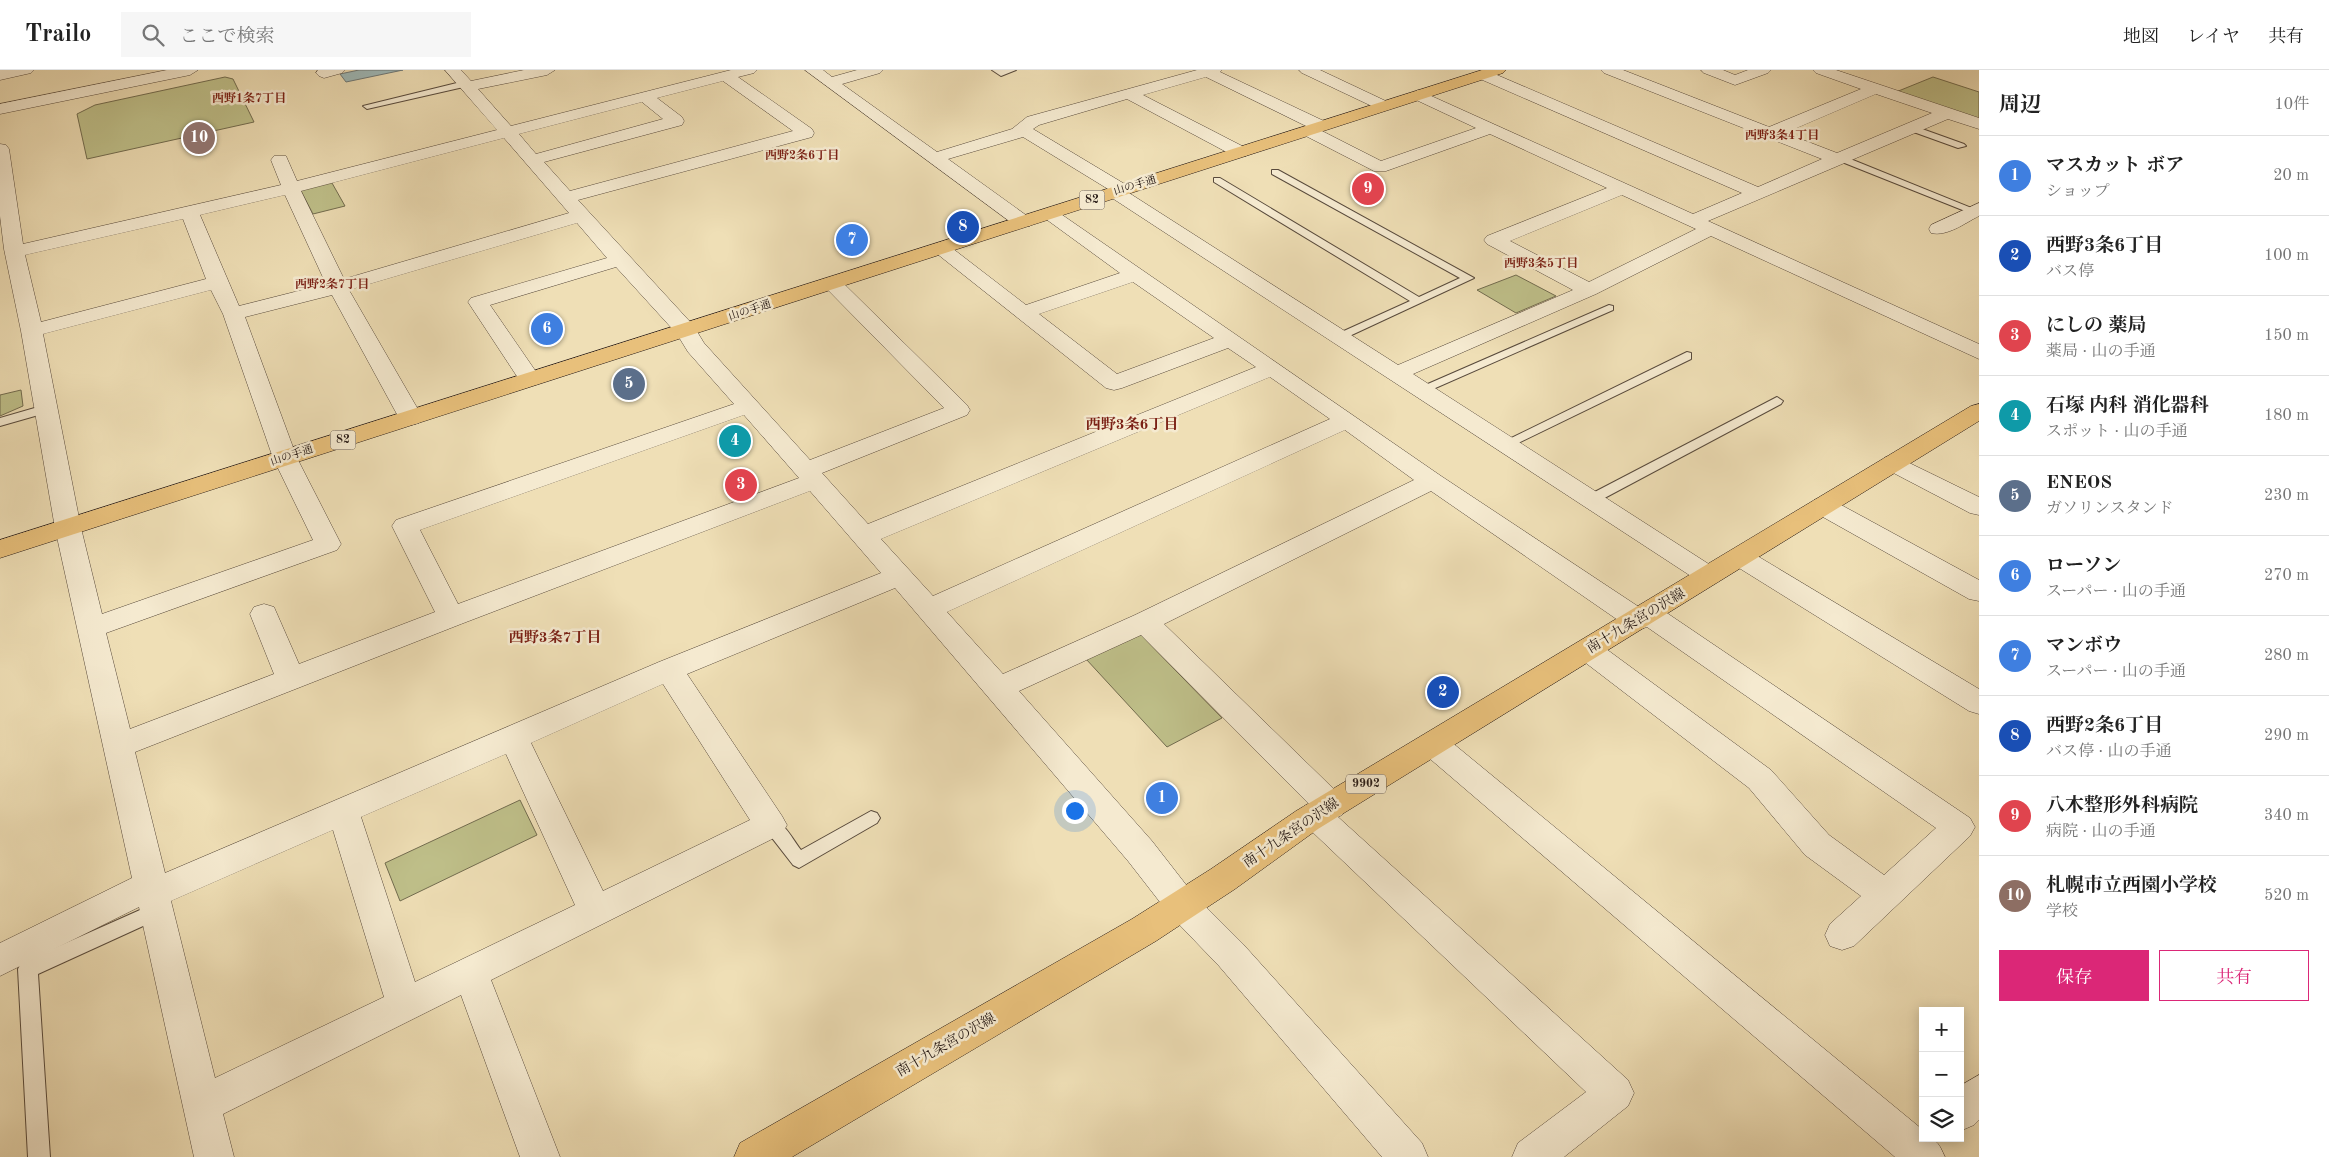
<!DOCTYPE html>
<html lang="ja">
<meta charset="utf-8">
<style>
body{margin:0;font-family:"Old Standard TT","Noto Serif JP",serif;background:#f6f6f6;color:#222}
.controls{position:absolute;right:15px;bottom:15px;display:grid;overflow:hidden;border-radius:0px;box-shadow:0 2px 12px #0003}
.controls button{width:45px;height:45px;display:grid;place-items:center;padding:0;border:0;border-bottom:1px solid #e0e0e0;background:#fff;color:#222;font:25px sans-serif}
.you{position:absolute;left:1074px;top:740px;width:18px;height:18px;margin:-12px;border:4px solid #fff;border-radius:50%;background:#1a73e8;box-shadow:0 0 0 8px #1a73e833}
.badge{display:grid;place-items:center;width:32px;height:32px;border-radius:50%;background:#db2777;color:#fff;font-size:16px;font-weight:700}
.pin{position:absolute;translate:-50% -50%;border:2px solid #fff;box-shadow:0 1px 5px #0006}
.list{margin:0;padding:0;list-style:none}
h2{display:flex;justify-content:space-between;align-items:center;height:65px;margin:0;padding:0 20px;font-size:21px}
h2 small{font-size:16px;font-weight:400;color:#767676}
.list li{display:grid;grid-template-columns:32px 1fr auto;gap:15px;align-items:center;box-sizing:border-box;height:80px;padding:0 20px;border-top:1px solid #e0e0e0}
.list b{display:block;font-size:19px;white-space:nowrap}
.list p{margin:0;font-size:16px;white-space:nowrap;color:#767676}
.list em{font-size:16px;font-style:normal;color:#767676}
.actions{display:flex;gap:10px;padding:15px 20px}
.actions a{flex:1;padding:11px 0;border:1px solid #db2777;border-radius:0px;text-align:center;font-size:18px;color:#db2777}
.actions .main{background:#db2777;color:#fff}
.icon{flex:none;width:28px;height:28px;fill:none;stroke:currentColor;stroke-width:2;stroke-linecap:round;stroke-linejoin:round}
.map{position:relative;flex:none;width:1979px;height:1087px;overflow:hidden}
header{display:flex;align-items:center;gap:30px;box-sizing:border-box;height:70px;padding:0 25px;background:#fff;border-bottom:1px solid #e0e0e0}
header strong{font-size:24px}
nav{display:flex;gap:28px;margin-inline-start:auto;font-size:18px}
.search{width:350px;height:45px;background:#f6f6f6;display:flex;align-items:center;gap:12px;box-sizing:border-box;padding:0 18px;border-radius:0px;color:#767676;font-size:19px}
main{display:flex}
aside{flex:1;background:#fff}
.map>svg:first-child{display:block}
</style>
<header>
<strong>Trailo</strong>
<div class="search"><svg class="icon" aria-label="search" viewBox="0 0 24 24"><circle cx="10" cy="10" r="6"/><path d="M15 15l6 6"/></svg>ここで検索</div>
<nav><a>地図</a><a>レイヤ</a><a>共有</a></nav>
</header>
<main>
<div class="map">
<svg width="1979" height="1087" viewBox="0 0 1979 1087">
<rect width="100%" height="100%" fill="#efdfb6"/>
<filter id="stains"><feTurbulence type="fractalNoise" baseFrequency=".004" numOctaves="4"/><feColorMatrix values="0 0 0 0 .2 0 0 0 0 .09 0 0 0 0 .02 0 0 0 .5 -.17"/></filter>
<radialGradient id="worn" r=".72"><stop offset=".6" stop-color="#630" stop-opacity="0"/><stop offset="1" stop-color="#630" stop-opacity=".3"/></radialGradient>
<g fill="#bfc08a" stroke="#726c4f">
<polygon points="225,7 233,9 254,52 87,89 77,44 95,35"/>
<polygon points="1933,7 1979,22 1979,51 1896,22"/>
<polygon points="332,113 345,136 313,144 301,121"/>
<polygon points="1516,205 1556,226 1516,243 1477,220"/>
<polygon points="21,320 23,336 0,346 0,325"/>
<polygon points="1133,565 1141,565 1222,648 1167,677 1086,589"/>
<polygon points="520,730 537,765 400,831 385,793"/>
</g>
<polygon fill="#9fbaba" stroke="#6e7978" points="359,0 403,0 346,12 340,4"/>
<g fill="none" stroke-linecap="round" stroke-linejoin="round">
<g stroke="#584a3c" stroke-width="2">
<g id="service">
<polygon points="992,0 1016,0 1001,6"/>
<polygon points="465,11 468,12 468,16 367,39 363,36"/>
<polygon points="1911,55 1964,74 1966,76 1958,78 1908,60 1906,58"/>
<polygon points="1837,86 1843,86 1979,141 1970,143 1837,90"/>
<polygon points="1272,100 1278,100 1474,208 1343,269 1335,269 1335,265 1410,231 1214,112 1214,108 1220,108 1419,227 1460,208 1272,104"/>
<polygon points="1609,235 1613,236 1613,240 1424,323 1416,323 1414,320"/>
<polygon points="1687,282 1691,283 1691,289 1510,377 1500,377 1499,374"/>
<polygon points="1777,327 1783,331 1781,334 1597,432 1592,433 1585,429 1587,426"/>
<polygon points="45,335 49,336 51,339 49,342 0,356 0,348"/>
<path d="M871,741l6,2 3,5 -3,5 -78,45 -6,-3 -31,-40 3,-5c16,-6 27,19 36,30z"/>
<polygon points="158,832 165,834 167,840 165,846 38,904 50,1087 28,1087 18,899 21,893"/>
</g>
</g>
<g stroke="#584a3c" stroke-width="1">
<g id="minor">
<polygon points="0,0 34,0 31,3 0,10"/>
<polygon points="167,0 198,0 190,5 0,44 0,34"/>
<polygon points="318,0 345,0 342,3 324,8 319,6 316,3"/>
<path d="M445,0h16l10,11 53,-11h31l-8,5 -69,14 33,37 220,-56h26l-3,3 -16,4 74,52 2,4 -2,4 -234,63 115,125 11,18 106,117 134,-52 -118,-120 -3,-4 3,-4 7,-2 7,2 127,125 3,5 -3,5 -145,58 46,51 388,-157 -28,-19 -106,40 -8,2 -8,-2 -175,-139 3,-4h14l78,60 94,-32 -81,-59 2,-4h14l386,266 198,131 9,-3 10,3 312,211 5,9 -5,9 -116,110 -12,4 -12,-4 -5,-11 5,-11 31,-28 -56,-41 -56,-67 -171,-131 -4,-7 4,-7 10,-3 10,3 173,127 58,65 55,40 52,-47 -289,-201 -9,3 -10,-3 -197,-136 -267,133 178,173 5,9 -5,9 -4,2 290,263 6,13 -6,13 -64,51h-52l6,-14 68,-51 -282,-268 -5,-9 5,-9 5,-2 -168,-169 -122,56 133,150 42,54 5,10 -5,10 -12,5 -12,-5 -42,-54 -233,-273 -208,86 95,142 5,9 -5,9 -291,146 69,177h-40l-59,-162 -238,119 11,43h-40l-55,-250 -139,69v-33l132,-65 -77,-350 -34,-197 -17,-82 -4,-33v-72l6,1 3,4 14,95 258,-59 -10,-25 3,-4h12l11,25 200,-51zM723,11l70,50 -223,60 -26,-29 138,-37 2,-4 -2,-4 -25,-19zM642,32l21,17 -127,35 -17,-20zM504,68l65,75 -225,66 -43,-88zM285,125l41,89 -87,22 -39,-91zM183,149l23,60 -165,43 -16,-67zM577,153l30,35 -136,40 -3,4 54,82 8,2 8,-2 3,-5 -51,-74 126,-38 61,67 11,18 46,52 -338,116 -4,6 43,86 -136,52 -25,-57 -10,-3 -10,3 -4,7 24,60 -144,55 -24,-96 231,-83 4,-6 -44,-86 -52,-141 87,-22 67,123 4,5 8,2 8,-2 4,-5 -74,-128zM1133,212l81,56 -97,36 -78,-60zM211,220l12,24 50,144 40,82 -211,74 -21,-86 -38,-194zM1270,307l60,42 -397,177 -52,-57zM744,345l55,63 -341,126 -38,-74zM1345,360l69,50 -279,135 -132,59 -56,-62zM810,421l71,82 -222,89 -494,211 -30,-121 326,-128zM663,614l87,136 -147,71 -72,-148zM506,684l69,151 -160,77 -54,-165zM333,760l51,167 -169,81 -44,-177z"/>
<path d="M805,0h18l9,7 25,-7h26l-3,3 -38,11 95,68 75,-23 15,-12 170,-47h25l-2,2 106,50 2,4 -6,5 59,30 95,-33 -64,-30 -2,-3 8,-5 275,124 49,-21 -264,-115 -2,-3 2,-3h12l268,115 64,-28 -218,-86 -3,-3h22l146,57 92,-38 -45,-16 -3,-3h23l143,48v11l-31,-10 -240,102 271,123v15l-268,-123 -115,58 -183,80 305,196 4,6 -4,6 -9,3 -9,-3 -591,-386 -3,-4 2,-3 -85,-52 -75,22 82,59 2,4 -2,4h-14zM1206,7l100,49 -6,4 2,4 72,37h12l104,-37 117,54 -120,48 -3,4 3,4 86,46 -175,75 -269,-172 2,-3 -3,-4 -95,-57 6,-4 88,-26 107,57h12l3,-4 -3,-4 -103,-53zM1876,24l56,19 -95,40 -52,-20zM1622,125l74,34 -107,53 -79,-41z"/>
<polygon points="1299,0 1320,0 1390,33 1392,36 1384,41 1378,39 1302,3"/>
<polygon points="1701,0 1723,0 1735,5 1748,0 1771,0 1768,3 1735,15 1704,3"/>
<path d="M1979,133v13c-14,7 -32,21 -48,17l-2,-4 2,-4z"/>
<polygon points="1893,385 1979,427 1979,445 1970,443 1884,398 1881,393 1884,388"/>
<polygon points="1823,428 1832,430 1979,510 1979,531 1969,529 1814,442 1810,436 1814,430"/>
<polygon points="1740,478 1749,481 1979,619 1979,644 1969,641 1731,493 1727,487 1731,481"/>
<path d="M1433,662l11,4 479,394v8c14,0 16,6 22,19h-50l-473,-405 -4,-8 4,-8z"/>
<polygon points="1979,1005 1979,1050 1974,1055 1960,1061 1960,1016"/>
</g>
</g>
<g stroke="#584a3c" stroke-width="1">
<polygon id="tertiary" points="1182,820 1194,825 1243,874 1422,1073 1428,1087 1382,1087 1219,896 1170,845 1165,835 1170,825"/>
</g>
<g stroke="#251814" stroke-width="1">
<g id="primary">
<polygon points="1482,0 1506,0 1503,3 0,488 0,470"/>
<polygon points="1979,334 1979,351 1318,759 1235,819 1156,871 792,1087 734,1087 740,1073 1132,849 1211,799 1296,741 1971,336"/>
</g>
</g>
<use href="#service" fill="#f5ead0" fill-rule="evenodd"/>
<use href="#minor" fill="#f5ead0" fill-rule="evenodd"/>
<use href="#tertiary" fill="#f5ead0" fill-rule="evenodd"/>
<use href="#primary" fill="#e8c07b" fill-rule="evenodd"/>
</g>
<g text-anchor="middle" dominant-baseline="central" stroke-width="5" stroke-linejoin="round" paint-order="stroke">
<g font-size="11" fill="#251814" stroke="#f5ead0">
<text transform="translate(1135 116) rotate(-17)">山の手通</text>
<text transform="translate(750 241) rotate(-18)">山の手通</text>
<text transform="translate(292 386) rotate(-18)">山の手通</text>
</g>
<g font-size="12" font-weight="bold" fill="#7a1f14" stroke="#f5ead0">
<text x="249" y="29">西野1条7丁目</text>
<text x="1782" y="66">西野3条4丁目</text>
<text x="802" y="86">西野2条6丁目</text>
<text x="1541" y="194">西野3条5丁目</text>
<text x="332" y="215">西野2条7丁目</text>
</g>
<g fill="#f5ead0" stroke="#63574c" stroke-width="1">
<rect x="1079.5" y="120.5" width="25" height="19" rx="4"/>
<rect x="330.5" y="360.5" width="25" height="19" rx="4"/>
<rect x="1346" y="704.5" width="40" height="19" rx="4"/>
</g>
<g font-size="12" font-weight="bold" fill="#251814">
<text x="1092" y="130">82</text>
<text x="343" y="370">82</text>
<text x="1366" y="714">9902</text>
</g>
<g font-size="14" fill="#251814" stroke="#f5ead0">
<text transform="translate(1636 551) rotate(-31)">南十九条宮の沢線</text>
<text transform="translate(1291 763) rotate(-34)">南十九条宮の沢線</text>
<text transform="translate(946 975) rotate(-30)">南十九条宮の沢線</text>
</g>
<g font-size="15" font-weight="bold" fill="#7a1f14" stroke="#f5ead0">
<text x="1132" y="355">西野3条6丁目</text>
<text x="555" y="568">西野3条7丁目</text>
</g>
</g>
<rect width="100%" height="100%" filter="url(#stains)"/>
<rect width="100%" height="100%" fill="url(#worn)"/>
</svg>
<div class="controls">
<button>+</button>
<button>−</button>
<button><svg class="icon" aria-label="layers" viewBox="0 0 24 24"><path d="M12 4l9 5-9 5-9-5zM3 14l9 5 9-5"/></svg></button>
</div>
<div class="you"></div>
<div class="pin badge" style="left:1162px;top:728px;background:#3f7fe0">1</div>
<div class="pin badge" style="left:1443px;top:622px;background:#1a4fb4">2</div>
<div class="pin badge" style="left:741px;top:415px;background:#e0444e">3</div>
<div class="pin badge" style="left:735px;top:371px;background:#0f9aa8">4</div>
<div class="pin badge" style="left:629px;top:314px;background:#5c6f8a">5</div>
<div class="pin badge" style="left:547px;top:259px;background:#3f7fe0">6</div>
<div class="pin badge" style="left:852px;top:170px;background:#3f7fe0">7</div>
<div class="pin badge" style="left:963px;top:157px;background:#1a4fb4">8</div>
<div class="pin badge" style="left:1368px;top:119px;background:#e0444e">9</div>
<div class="pin badge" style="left:199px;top:68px;background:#8d6e63">10</div>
</div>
<aside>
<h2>周辺<small>10件</small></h2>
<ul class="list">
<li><span class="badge" style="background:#3f7fe0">1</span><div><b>マスカット ボア</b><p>ショップ</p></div><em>20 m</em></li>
<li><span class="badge" style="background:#1a4fb4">2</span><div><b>西野3条6丁目</b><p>バス停</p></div><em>100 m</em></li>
<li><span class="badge" style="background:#e0444e">3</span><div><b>にしの 薬局</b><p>薬局 · 山の手通</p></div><em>150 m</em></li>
<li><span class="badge" style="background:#0f9aa8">4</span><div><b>石塚 内科 消化器科</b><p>スポット · 山の手通</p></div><em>180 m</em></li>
<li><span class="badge" style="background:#5c6f8a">5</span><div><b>ENEOS</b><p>ガソリンスタンド</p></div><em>230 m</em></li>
<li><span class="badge" style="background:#3f7fe0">6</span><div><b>ローソン</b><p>スーパー · 山の手通</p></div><em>270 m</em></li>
<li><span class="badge" style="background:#3f7fe0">7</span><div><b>マンボウ</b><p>スーパー · 山の手通</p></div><em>280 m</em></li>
<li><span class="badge" style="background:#1a4fb4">8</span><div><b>西野2条6丁目</b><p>バス停 · 山の手通</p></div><em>290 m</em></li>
<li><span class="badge" style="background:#e0444e">9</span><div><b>八木整形外科病院</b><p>病院 · 山の手通</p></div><em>340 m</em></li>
<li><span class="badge" style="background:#8d6e63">10</span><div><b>札幌市立西園小学校</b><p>学校</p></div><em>520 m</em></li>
</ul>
<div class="actions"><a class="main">保存</a><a>共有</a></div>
</aside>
</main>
